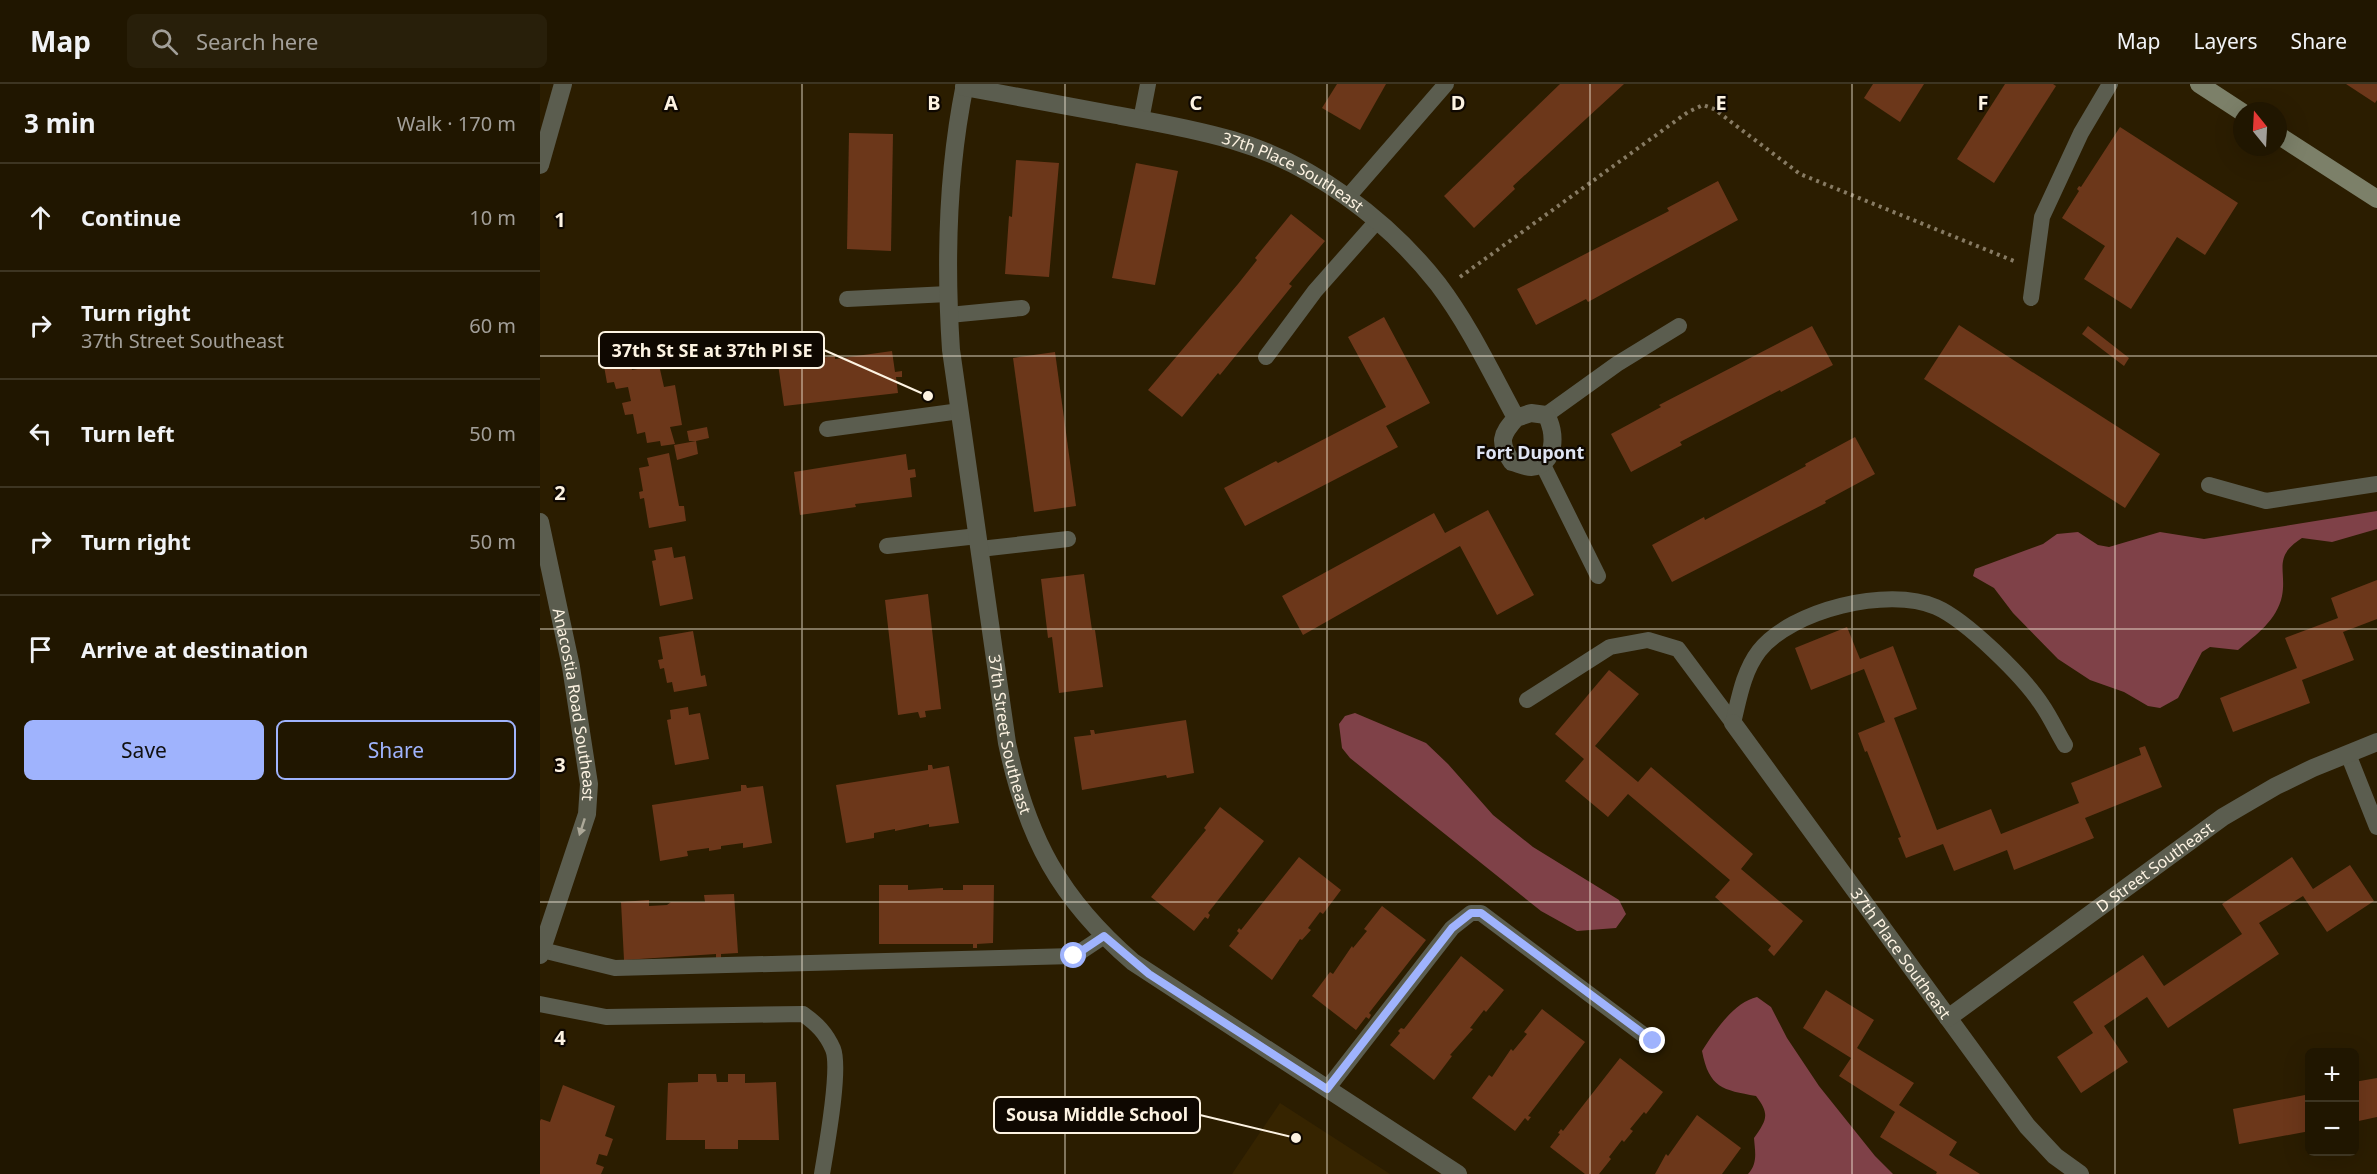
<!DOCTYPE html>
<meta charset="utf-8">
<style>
body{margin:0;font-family:"Noto Sans",sans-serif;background:#281f0a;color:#f1f3f6}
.controls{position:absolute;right:18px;bottom:18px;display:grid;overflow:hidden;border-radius:9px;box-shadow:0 6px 24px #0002}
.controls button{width:54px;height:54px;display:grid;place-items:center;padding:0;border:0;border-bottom:2px solid #3d3522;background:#201600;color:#f1f3f6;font:30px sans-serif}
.compass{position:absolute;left:1693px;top:18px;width:54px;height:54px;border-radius:50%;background:#201600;box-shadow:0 6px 24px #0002;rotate:342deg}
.stop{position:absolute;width:18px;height:18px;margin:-14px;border:4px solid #9fb3fd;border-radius:50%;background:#fff}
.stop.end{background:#9fb3fd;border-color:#fff;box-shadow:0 2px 6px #0008}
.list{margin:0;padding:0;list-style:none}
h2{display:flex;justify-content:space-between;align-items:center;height:78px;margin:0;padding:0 24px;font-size:26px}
h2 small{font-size:20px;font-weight:400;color:#a29f99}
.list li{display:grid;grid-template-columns:39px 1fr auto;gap:18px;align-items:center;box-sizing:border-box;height:108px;padding:0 24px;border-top:2px solid #3d3522}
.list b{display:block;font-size:22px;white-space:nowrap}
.list p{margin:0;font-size:20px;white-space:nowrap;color:#a29f99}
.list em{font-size:20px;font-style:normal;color:#a29f99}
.actions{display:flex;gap:12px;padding:18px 24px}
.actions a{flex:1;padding:14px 0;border:2px solid #9fb3fd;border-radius:9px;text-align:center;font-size:21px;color:#9fb3fd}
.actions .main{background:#9fb3fd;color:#111}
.icon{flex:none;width:33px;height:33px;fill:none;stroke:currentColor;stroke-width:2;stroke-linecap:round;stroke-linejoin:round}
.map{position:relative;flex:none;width:1837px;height:1090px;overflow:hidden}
header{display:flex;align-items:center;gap:36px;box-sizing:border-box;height:84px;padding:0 30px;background:#201600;border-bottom:2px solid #3d3522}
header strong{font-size:28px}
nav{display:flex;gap:33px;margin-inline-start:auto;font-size:21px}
.search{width:420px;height:54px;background:#281f0a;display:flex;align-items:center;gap:15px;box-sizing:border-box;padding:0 21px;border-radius:9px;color:#a29f99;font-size:22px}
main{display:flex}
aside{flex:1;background:#201600}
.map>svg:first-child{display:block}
</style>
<header>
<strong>Map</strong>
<div class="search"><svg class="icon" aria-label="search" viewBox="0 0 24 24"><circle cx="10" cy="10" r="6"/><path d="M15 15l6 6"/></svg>Search here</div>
<nav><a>Map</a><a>Layers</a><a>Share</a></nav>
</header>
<main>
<aside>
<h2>3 min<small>Walk · 170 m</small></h2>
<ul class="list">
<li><svg class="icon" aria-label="ahead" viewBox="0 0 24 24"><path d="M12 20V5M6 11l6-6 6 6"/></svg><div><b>Continue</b></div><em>10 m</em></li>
<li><svg class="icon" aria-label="right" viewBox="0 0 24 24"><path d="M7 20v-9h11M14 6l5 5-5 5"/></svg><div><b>Turn right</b><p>37th Street Southeast</p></div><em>60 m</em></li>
<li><svg class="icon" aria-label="left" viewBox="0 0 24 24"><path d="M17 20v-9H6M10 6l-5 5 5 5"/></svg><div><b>Turn left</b></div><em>50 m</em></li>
<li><svg class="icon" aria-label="right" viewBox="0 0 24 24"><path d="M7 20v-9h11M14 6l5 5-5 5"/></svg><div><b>Turn right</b></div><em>50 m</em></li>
<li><svg class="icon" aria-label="arrive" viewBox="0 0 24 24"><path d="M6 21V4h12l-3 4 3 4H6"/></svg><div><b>Arrive at destination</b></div></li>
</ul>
<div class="actions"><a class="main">Save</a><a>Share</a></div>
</aside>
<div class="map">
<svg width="1837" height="1090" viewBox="0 0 1837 1090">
<rect width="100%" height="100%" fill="#2b1d00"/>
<polygon fill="#362400" points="740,1019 850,1090 692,1090"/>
<g fill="#7f4148">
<path d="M1837,427v18l-45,13 -30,-4c-30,19 -15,32 -20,58 -5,24 -26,39 -44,54l-28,-3 -8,5 -24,46 -18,10 -12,-2 -24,-14 -34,-12 -32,-21 -45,-46 -19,-25 -21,-12 2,-7 68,-25 14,-10 21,-2 20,13 11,2 51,-15 44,7z"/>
<polygon points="815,629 886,659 908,680 953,731 993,763 1079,816 1086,830 1076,844 1037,847 1001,827 810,674 802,664 799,640 805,632"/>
<path d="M1217,913l14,10 16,31 32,48 56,70 18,18h-145c10,-11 7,-22 6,-36 13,-18 16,-24 2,-42 -33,-6 -47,-8 -54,-45 12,-19 32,-49 55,-54z"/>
</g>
<g fill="#6c371a">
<polygon points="797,0 846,0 820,46 782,24"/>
<polygon points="1020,0 1084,0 973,102 975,105 934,144 904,112"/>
<polygon points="1333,0 1384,0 1360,38 1324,14"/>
<polygon points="1465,0 1513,0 1516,2 1454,99 1417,75"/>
<polygon points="1806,0 1837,0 1837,16 1835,19"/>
<polygon points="1580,43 1698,119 1665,171 1637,153 1591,225 1544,195 1565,162 1522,134 1539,107 1537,105 1539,102 1541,103"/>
<polygon points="309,49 353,50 351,167 307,165"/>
<polygon points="476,76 519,79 509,193 465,190 469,132 472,133"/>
<polygon points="596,79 638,87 615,201 572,194"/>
<polygon points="1178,97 1198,136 1048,218 1046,215 996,241 977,205 1129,127 1127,124"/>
<polygon points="751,130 785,157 749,200 752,202 680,291 678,289 642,333 608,306 698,200 717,176 715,174"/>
<polygon points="844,233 890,319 846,342 858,363 705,442 684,404 736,377 738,379 846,323 808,253"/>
<polygon points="1419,241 1620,370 1585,424 1384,295"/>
<polygon points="1272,242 1293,281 1241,308 1240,306 1140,358 1142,361 1091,388 1071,350 1121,323 1119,321"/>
<polygon points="1548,242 1589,274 1584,282 1542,250"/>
<polygon points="352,267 355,288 362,287 362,293 356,293 358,309 244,322 238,280 295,272 295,275"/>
<polygon points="515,268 536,422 494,428 473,274"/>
<polygon points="90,277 92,286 119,281 124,303 135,301 142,341 130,343 135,360 121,362 120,357 107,359 105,348 97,350 93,330 85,331 82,319 91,317 88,303 76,305 74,298 67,299 64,282"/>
<polygon points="167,343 169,354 156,357 158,370 137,376 134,361 156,357 149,357 147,347"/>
<polygon points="1315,353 1335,390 1285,417 1286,419 1132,498 1112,461 1164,433 1165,436 1266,382 1265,380"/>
<polygon points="129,369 139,422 144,422 146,437 109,444 104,414 100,415 99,408 103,407 99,384 109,382 107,374"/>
<polygon points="366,370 368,386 375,385 376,393 370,394 372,413 315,420 316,423 260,431 254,388"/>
<polygon points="948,426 994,511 957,531 920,462 763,551 742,512 894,429 905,449"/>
<polygon points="132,463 134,474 145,472 153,515 120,522 112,477 116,476 114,466"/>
<polygon points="544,490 552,546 555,546 563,603 519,609 512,553 508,554 501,495"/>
<polygon points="1837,496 1837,535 1803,548 1814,576 1762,596 1770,619 1693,648 1680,614 1757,584 1745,554 1798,534 1791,514"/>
<polygon points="388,510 401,625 385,627 386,633 380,634 378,628 358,631 345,516"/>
<polygon points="1307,543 1320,575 1353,562 1377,625 1354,634 1397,746 1451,725 1461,750 1539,719 1531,699 1601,671 1599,664 1605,662 1622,703 1545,734 1554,754 1474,786 1467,766 1414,787 1403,760 1366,774 1358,754 1361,753 1327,667 1325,668 1318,649 1345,638 1324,585 1271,606 1255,564"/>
<polygon points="153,547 161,592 165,591 167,602 134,608 132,598 127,599 124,584 120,585 118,576 123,575 119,553"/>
<polygon points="1069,586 1099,610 1055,662 1098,698 1111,683 1213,770 1201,785 1263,837 1234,872 1228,866 1231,862 1175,813 1190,796 1088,710 1068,733 1025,697 1044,675 1015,650"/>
<polygon points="148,623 149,631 160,629 169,675 135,681 127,636 131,635 130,626"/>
<polygon points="646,636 654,689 627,694 626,691 542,706 534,653 551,651 550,646 554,646 555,650"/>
<polygon points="388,681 392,681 393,685 409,682 419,739 389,743 389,740 355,747 355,745 334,749 334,754 306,759 296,701 388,686"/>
<polygon points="201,701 206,701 207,704 223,702 232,759 203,764 203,759 181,762 181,765 169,767 169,764 147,767 148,772 120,777 112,721 201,707"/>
<polygon points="680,723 724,757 668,829 670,831 668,835 665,833 654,847 611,813 666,746 664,744"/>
<polygon points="759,773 801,806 783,830 780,828 768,844 771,846 762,856 760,855 732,896 689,862 699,849 697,847 699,844 701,846"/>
<polygon points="1752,773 1773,805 1810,781 1834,817 1787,848 1763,812 1719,839 1739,870 1628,944 1607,913 1564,942 1588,978 1541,1009 1517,973 1553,949 1533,918 1603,871 1624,902 1702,850 1682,820"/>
<polygon points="339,801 368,801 368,806 403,804 403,806 423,806 423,801 454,801 453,859 437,860 437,864 433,864 433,860 339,860"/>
<polygon points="194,810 198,869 181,870 181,875 176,875 176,870 84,876 81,818 109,816 109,822 127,821 131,818 165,818 164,811"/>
<polygon points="842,822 886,856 829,929 831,931 829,935 826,933 816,946 772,912 790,888 793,890 812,862 813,864 827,847 824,845"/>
<polygon points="921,872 964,906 946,928 944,926 930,944 933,945 910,971 912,972 894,996 850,961 860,949 858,947 861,944 864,945"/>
<polygon points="1286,906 1334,936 1317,964 1374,999 1359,1021 1417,1058 1409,1071 1440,1090 1396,1090 1397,1088 1340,1053 1355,1028 1299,992 1311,974 1263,944"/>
<polygon points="1002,925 1045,958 988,1032 991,1033 988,1037 985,1034 975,1047 932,1014 949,991 952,993 971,965 973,967 987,950 984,948"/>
<polygon points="1080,974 1123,1008 1106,1030 1104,1028 1090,1045 1093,1047 1084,1058 1082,1056 1069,1073 1071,1075 1059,1090 1045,1090 1010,1063 1020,1050 1018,1049 1021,1045 1023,1047"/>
<polygon points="158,990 176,990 177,998 188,998 188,990 205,990 205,999 236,998 239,1056 198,1056 198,1065 165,1065 165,1056 126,1056 128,999 158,998"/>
<polygon points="1837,994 1837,1033 1814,1038 1814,998"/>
<polygon points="23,1001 75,1022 65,1052 73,1055 67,1072 59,1070 56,1080 64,1083 61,1090 0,1090 0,1037 1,1035 10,1038"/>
<polygon points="1770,1010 1770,1047 1699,1060 1693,1025"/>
<polygon points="1157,1031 1201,1064 1182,1090 1115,1090 1126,1070 1128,1072"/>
</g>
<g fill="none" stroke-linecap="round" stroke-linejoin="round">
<polyline stroke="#877b63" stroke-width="4" stroke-dasharray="3 4.5" stroke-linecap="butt" points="920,193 1148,28 1163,21 1174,25 1260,90 1474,177"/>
<g stroke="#5b5d4f" stroke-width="16">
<polyline points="601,36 608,0"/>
<polyline points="807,114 906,0"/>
<polyline points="1491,214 1502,133 1541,49 1570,0"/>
<polyline points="307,215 408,210"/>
<polyline points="409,231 482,224"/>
<polyline points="726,273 775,207 837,137"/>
<polyline points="1006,331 1077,280 1139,242"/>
<polyline points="287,345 420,327"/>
<polyline points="1002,379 1058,492"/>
<polyline points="1669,401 1726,417 1837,400"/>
<polyline points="347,462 438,452"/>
<polyline points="440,465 528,455"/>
<polyline points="987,616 1070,563 1108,556 1138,565 1193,639"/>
<path d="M1193,639c6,-24 10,-51 26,-72 32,-41 129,-65 177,-44 30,13 88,70 106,98 9,13 15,27 23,40"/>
<polyline points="1808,670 1837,743"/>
<polyline points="2,866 75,884 534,872 564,852"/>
<path d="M0,920l66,13 197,-3c14,10 23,19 30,35 8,20 -7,100 -11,125"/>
<polyline points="787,1005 912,844 931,829 941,829 1113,958"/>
</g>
<g stroke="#5b5d4f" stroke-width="18">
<path id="s1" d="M425,0c-18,88 -20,176 -14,266l56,393c20,95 53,156 126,219l325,212"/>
<path id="s2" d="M424,3c51,9 102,19 152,28 39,7 79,14 116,25 80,23 155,79 206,144 31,41 53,88 78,134l15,-5 15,2c10,16 11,50 -15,52 -6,0 -14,-4 -19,-5 -14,-20 -11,-27 4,-44"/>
<polyline points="0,81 23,0"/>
<path id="s3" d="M0,438l31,145 18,117 -2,30 -47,141"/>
<path id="s4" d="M1193,639l294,403 28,30 25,18"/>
<path id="s5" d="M1408,934l275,-201 53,-31 37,-18 64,-26"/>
</g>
<g stroke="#7c8069" stroke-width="18">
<polyline points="1659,0 1702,28"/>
<polyline points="1738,51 1837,115"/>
</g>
</g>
<defs><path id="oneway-solid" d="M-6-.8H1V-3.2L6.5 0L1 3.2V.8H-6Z" transform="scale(1.5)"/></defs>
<use fill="#aca898" href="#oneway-solid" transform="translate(42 743) rotate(108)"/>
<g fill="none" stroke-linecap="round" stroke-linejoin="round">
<polyline stroke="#9fb3fd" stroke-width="8" points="534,872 564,852 609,890 787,1005 912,844 931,829 941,829 1113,957"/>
</g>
<path fill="none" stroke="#fdf3e2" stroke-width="1.5" stroke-opacity="0.55" d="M262,0v1090M525,0v1090M787,0v1090M1050,0v1090M1312,0v1090M1575,0v1090M0,272h1837M0,545h1837M0,818h1837"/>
<g text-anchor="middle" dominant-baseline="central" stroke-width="4.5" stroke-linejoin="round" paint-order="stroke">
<g font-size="16" fill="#fdf3e2" stroke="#0f0801">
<text stroke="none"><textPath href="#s2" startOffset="342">37th Place Southeast</textPath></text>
<text stroke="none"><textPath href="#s3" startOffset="186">Anacostia Road Southeast</textPath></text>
<text stroke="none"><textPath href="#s1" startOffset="656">37th Street Southeast</textPath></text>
<text stroke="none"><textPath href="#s5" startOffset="256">D Street Southeast</textPath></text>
<text stroke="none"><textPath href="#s4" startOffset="285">37th Place Southeast</textPath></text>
</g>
<g font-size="18" font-weight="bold" fill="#dfe4f2" stroke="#0f0801">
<text x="990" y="368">Fort Dupont</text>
</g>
</g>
<g font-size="20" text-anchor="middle" font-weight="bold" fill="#fdf3e2" stroke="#0f0801" stroke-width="4.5" stroke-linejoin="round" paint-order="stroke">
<text x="131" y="26">A</text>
<text x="394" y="26">B</text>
<text x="656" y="26">C</text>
<text x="918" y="26">D</text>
<text x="1181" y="26">E</text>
<text x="1443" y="26">F</text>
<text x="20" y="143">1</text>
<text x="20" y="416">2</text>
<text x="20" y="688">3</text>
<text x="20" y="961">4</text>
</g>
<path fill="none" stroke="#fdf3e2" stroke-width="2" d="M388 312L284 266M756 1054L660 1031"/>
<g fill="#fdf3e2" stroke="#0f0801" stroke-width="2">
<circle cx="388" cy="312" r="6"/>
<circle cx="756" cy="1054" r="6"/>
</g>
<g fill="#0f0801" stroke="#fdf3e2" stroke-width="2">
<rect x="59" y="248" width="225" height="36" rx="6"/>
<rect x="454" y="1013" width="206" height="36" rx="6"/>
</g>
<g font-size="18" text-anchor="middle" font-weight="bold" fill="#fdf3e2">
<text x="172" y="273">37th St SE at 37th Pl SE</text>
<text x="557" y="1037">Sousa Middle School</text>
</g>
</svg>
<div class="controls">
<button>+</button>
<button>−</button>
</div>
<svg class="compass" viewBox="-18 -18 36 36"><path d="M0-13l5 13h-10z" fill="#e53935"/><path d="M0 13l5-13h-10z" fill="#a29f99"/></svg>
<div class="stop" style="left:534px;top:872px"></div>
<div class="stop end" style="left:1113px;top:957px"></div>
</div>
</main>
